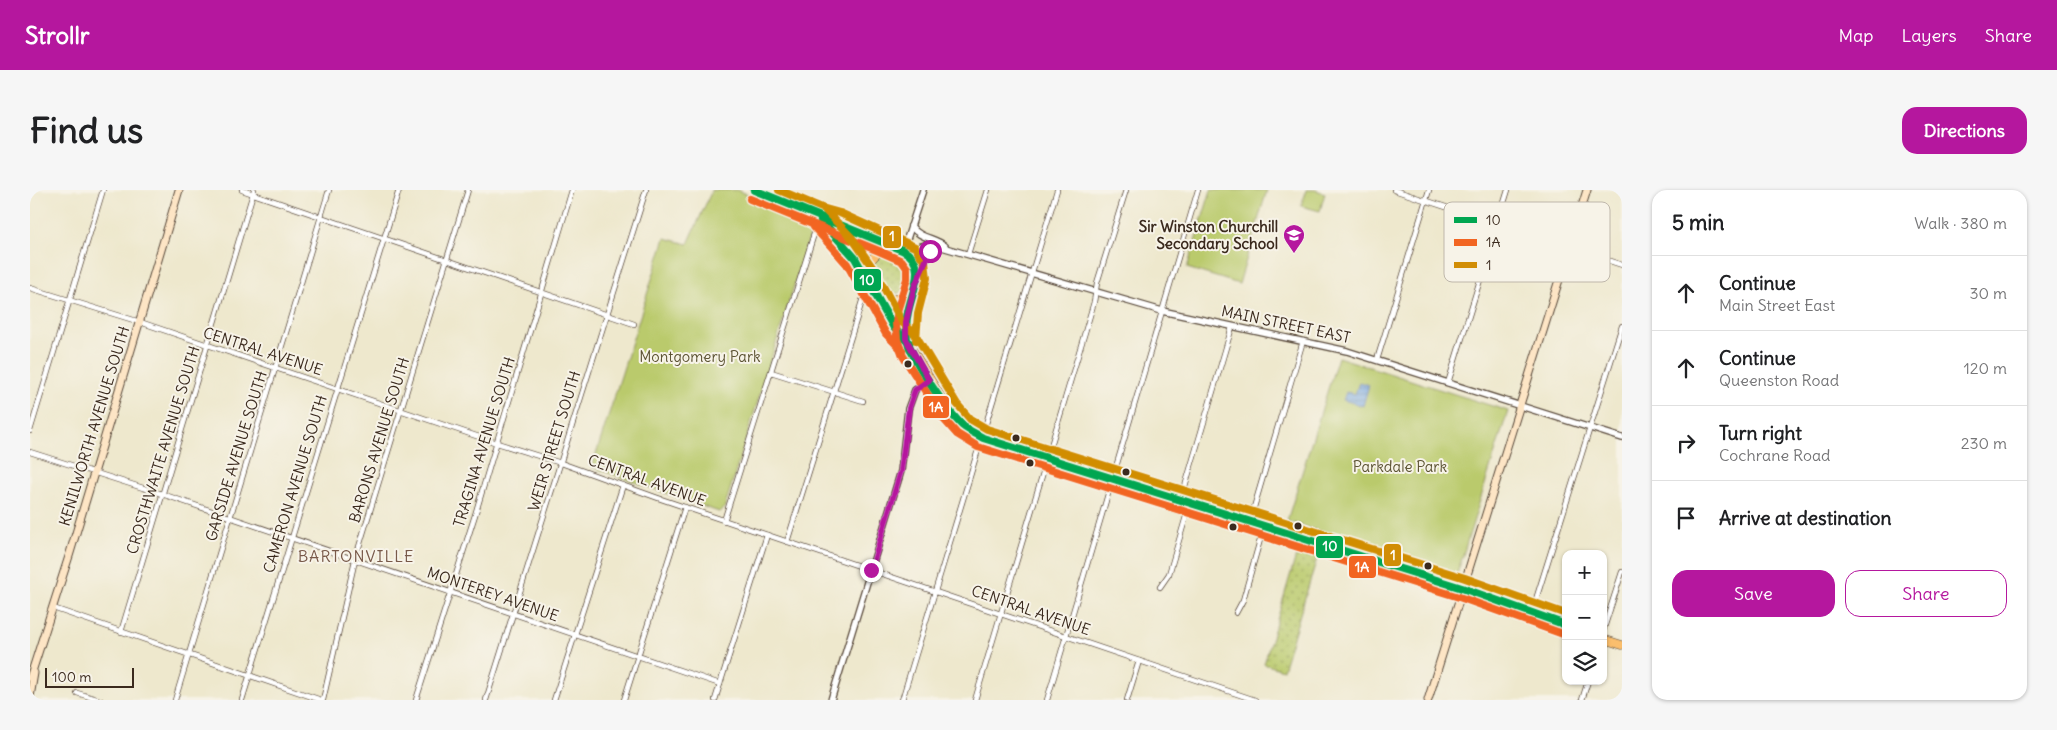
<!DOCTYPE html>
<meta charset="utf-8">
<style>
body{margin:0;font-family:Delius,sans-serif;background:#f6f6f6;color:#202124}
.controls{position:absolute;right:15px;bottom:15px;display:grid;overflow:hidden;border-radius:10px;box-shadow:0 1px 4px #0004}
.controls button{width:45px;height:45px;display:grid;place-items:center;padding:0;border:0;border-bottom:1px solid #e0e0e0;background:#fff;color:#202124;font:25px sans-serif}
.scale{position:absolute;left:15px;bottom:12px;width:89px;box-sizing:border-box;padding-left:5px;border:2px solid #3b2a1e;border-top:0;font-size:14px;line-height:18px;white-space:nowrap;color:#3b2a1e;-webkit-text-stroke:4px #f7f3e8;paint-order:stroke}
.stop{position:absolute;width:15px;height:15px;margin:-11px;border:4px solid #b5179e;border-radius:50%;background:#fff}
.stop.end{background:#b5179e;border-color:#fff;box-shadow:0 1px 5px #0008}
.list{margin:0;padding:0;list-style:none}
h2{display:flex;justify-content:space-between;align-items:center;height:65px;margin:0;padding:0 20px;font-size:21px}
h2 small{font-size:16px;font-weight:400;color:#757577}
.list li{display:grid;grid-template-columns:32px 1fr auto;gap:15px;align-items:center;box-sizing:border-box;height:75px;padding:0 20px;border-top:1px solid #e0e0e0}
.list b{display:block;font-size:19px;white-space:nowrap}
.list p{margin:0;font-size:16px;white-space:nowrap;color:#757577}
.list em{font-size:16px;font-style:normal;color:#757577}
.actions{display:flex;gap:10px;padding:15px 20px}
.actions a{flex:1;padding:11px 0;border:1px solid #b5179e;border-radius:15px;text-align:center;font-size:18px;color:#b5179e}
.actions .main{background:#b5179e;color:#fff}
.icon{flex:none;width:28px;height:28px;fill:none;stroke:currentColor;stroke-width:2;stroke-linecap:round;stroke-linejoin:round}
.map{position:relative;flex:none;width:1592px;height:510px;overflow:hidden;border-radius:15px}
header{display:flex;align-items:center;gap:30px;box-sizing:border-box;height:70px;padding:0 25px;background:#b5179e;color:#fff}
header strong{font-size:24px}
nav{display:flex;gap:28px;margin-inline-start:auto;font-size:18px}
.intro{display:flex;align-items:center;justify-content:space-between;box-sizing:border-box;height:120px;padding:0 30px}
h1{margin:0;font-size:35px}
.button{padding:12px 22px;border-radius:15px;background:#b5179e;color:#fff;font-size:18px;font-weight:700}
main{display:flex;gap:30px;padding:0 30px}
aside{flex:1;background:#fff;border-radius:15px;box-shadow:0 1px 4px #0004}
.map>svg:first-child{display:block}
</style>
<header>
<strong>Strollr</strong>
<nav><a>Map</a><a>Layers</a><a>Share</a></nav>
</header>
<div class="intro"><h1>Find us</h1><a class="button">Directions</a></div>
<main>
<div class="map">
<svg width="1592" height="510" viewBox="0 0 1592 510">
<defs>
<pattern id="grass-dots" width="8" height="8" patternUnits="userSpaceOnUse" patternTransform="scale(1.25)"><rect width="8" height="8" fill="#baca6c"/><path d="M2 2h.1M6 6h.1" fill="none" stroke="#98a458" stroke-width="1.8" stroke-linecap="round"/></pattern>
<pattern id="water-rules" width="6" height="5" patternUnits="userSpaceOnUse" patternTransform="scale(1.25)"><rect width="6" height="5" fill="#74a5df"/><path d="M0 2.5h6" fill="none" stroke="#6087b4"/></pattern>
</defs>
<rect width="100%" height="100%" fill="#f7f3e8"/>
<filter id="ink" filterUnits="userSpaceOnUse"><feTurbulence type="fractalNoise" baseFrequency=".02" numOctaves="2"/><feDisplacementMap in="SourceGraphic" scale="10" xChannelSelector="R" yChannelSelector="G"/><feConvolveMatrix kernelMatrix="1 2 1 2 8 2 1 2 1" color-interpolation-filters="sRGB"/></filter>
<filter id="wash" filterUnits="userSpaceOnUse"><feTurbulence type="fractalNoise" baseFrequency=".0096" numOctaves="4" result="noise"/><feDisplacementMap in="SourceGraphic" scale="20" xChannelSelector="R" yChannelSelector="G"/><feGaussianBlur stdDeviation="1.12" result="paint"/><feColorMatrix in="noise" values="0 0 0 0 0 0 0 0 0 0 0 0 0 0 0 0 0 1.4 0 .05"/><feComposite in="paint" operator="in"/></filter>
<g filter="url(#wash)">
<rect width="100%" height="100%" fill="#eee8cd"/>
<g fill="url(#grass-dots)" stroke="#7a7a45">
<polygon points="814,42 846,55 846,57 832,70 813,44"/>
<circle cx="862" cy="83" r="21"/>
<polygon points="1268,359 1288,365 1253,480 1234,474"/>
</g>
<g fill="#baca6c" stroke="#7a7a45">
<polygon points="682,0 707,0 784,32 694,319 689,322 562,277 635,48 658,54"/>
<polygon points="1181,0 1237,0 1209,94 1157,78"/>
<polygon points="1276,0 1285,0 1295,3 1290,21 1271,16"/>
<polygon points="1308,167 1478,221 1427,384 1257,331"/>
</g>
<polygon fill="url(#water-rules)" stroke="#58687e" points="1329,192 1339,195 1333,216 1313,210 1316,202 1325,204"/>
</g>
<g filter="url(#ink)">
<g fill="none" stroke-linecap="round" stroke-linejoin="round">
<g stroke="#564638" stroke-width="6">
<g id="minor">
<polyline points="212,0 604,134"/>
<polyline points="1364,0 1592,75"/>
<polyline points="938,64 958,0"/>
<polyline points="0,98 110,132 467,253 531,273 628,308 1225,510"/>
<polyline points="1347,170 1399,0"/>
<polyline points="741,182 833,211"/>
<polyline points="1418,193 1478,0"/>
<polyline points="0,241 73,0"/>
<polyline points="0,262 132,304 690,494"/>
<polyline points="1151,310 1202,137"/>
<polyline points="694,331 789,28"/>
<polyline points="1220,331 1273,151"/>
<polyline points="757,352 833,108 842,100"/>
<polyline points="1130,397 1139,384 1160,313"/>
<polyline points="23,418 291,510"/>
<polyline points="1502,422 1592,136"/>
<polyline points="1206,423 1213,410 1234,336"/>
<polyline points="1573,441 1592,382"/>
<polyline points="91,442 224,0"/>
<polyline points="47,503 70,510"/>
<polyline points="145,510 299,0"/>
<polyline points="212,510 369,0"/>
<polyline points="293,510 325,370 438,0"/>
<polyline points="386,510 445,325 542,0"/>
<polyline points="456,510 616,0"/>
<polyline points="524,510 593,295"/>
<polyline points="594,510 655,317"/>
<polyline points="685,510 737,345"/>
<polyline points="872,510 1027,0"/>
<polyline points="945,510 1064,112 1067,93 1096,0"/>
<polyline points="1017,510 1168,0"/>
<polyline points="1097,510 1109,471"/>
<polyline points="1552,510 1558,491"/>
</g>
</g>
<g stroke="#564638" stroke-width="8">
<g id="tertiary">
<path d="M881,36c9,13 23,11 34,20"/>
<polyline points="873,61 893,0"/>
<path d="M878,64c10,-8 22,-14 34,-7l220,64 185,40 275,87"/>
<polyline points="887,88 901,60 912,57"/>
<polyline points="801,510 871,281 878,219 885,200 899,190"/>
</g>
</g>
<g stroke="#564638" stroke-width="9">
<g id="secondary">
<polyline points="0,488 40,363 149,0"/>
<polyline points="0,507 4,483"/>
<polyline points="1398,510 1557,0"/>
</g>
</g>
<g stroke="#564638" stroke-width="9">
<g id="primary">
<path d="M724,0c21,9 42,19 64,27 26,9 52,16 75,31"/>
<polyline points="790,29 814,54 837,87"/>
<circle cx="862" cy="84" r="25"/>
<polyline points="846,103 864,138 876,149 919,220 934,237 953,248 1432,398 1536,435"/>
<polyline points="876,149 876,132 883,99"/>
<polyline points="1573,449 1592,455"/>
</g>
</g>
<use href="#minor" stroke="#fff" stroke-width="4.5"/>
<use href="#tertiary" stroke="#fff" stroke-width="5.5"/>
<use href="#secondary" stroke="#fde5c5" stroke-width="7"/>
<use href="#primary" stroke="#fabe6d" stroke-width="8"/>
<g stroke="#f7f3e8" stroke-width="11">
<g id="bus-1">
<path d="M724,0l148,60c27,13 10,41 6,62 -2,8 -2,18 -1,27 5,21 40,72 56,87 6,5 14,8 20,12l479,150 104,37"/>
<polyline points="791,30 825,68 864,138 879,153"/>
</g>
</g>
<g stroke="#f7f3e8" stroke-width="11">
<g id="bus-2">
<polyline points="720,9 849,61 872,71 877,78 877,89 868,118 866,133 867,149 873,166 912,227 927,244 948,257 1429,407 1533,444"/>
<polyline points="784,37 817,74 856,144 872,160"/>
</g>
</g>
<g stroke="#f7f3e8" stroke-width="11">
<g id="bus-3">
<polyline points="749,0 792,18 810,23 885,57 895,72 897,88 888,123 886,150"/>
<polyline points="796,21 822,48 845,81 872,132 885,144 927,214 940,229 957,239 1435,388 1536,424"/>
</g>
</g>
<use href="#bus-1" stroke="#00a651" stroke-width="8"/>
<use href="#bus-2" stroke="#f26522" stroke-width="8"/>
<use href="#bus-3" stroke="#d18d06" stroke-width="8"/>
</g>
</g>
<g fill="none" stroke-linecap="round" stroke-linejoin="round" filter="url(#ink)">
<polyline stroke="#b5179e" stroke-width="6" points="841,380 871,281 879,218 885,200 899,190 876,149 876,132 884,98 900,61"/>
</g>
<defs>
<g id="school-pin" transform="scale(1.125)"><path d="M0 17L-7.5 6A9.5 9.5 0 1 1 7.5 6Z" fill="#b5179e" stroke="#f7f3e8"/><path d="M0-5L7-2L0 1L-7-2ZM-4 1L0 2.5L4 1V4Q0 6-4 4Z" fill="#fff"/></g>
</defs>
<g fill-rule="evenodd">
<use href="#school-pin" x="1264" y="45"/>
</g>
<g fill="#3b2a1e" stroke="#f7f3e8" stroke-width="2">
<circle cx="878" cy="174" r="4.5"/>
<circle cx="986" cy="248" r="4.5"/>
<circle cx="1000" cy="273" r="4.5"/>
<circle cx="1096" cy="282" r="4.5"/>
<circle cx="1268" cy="336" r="4.5"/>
<circle cx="1203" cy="337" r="4.5"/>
<circle cx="1398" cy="376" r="4.5"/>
</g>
<g text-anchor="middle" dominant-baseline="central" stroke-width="4" stroke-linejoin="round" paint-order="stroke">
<g font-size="15" font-weight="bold" fill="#3b2a1e" stroke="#f7f3e8" text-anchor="end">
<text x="1248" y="36">Sir Winston Churchill<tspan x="1248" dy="17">Secondary School</tspan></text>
</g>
<g font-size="15" fill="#3b2a1e" stroke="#f7f3e8">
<text transform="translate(1256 134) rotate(12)">MAIN STREET EAST</text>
<text transform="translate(233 161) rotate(18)">CENTRAL AVENUE</text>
<text transform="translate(64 236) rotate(-73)">KENILWORTH AVENUE SOUTH</text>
<text transform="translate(349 250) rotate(-73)">BARONS AVENUE SOUTH</text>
<text transform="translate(524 251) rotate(-73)">WEIR STREET SOUTH</text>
<text transform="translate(454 252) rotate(-73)">TRAGINA AVENUE SOUTH</text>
<text transform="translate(133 260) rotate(-73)">CROSTHWAITE AVENUE SOUTH</text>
<text transform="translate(206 266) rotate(-73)">GARSIDE AVENUE SOUTH</text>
<text transform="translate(617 290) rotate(20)">CENTRAL AVENUE</text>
<text transform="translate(265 294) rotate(-73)">CAMERON AVENUE SOUTH</text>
<text transform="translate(463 404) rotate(19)">MONTEREY AVENUE</text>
<text transform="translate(1001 420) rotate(19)">CENTRAL AVENUE</text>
</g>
<g font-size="15" fill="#5b5232" stroke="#f7f3e8">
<text x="670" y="166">Montgomery Park</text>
<text x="1370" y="276">Parkdale Park</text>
</g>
<g font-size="16" letter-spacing="1" fill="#785949" stroke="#f7f3e8">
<text x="326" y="366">BARTONVILLE</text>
</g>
</g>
<rect x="1414" y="12" width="166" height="80" rx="8" fill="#f7f3e8" stroke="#bfb7ab" stroke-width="1"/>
<rect x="1424" y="27" width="23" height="6" fill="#00a651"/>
<rect x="1424" y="49" width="23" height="7" fill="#f26522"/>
<rect x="1424" y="72" width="23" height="6" fill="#d18d06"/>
<g font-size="14" fill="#3b2a1e">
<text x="1456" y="35">10</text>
<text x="1456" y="57">1A</text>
<text x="1456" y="80">1</text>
</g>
<g stroke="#f7f3e8" stroke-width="2">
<rect x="852" y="35" width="20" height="24" rx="5" fill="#d18d06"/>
<rect x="823" y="78" width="29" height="24" rx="5" fill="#00a651"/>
<rect x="892" y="205" width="28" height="24" rx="5" fill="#f26522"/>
<rect x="1285" y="345" width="29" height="24" rx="5" fill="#00a651"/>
<rect x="1353" y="353" width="19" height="24" rx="5" fill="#d18d06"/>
<rect x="1318" y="365" width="29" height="24" rx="5" fill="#f26522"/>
</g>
<g font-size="14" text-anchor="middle" font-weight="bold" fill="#fff">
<text x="862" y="51">1</text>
<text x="837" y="95">10</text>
<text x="906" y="222">1A</text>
<text x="1300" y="361">10</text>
<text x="1363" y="370">1</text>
<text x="1332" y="382">1A</text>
</g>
</svg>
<div class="controls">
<button>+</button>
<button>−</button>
<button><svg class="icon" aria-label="layers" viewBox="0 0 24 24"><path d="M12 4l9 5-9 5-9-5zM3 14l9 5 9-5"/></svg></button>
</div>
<div class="scale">100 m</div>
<div class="stop" style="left:900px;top:61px"></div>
<div class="stop end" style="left:841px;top:380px"></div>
</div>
<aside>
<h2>5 min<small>Walk · 380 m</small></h2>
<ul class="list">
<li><svg class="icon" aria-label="ahead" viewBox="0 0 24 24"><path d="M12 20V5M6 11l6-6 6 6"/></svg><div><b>Continue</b><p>Main Street East</p></div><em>30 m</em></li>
<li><svg class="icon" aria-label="ahead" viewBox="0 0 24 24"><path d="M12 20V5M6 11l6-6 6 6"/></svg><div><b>Continue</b><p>Queenston Road</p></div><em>120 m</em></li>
<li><svg class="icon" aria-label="right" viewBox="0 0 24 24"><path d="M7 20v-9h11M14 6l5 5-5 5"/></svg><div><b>Turn right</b><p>Cochrane Road</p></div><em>230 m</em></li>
<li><svg class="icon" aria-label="arrive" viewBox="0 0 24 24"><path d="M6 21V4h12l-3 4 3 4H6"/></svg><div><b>Arrive at destination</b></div></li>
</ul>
<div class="actions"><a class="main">Save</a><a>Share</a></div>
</aside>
</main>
